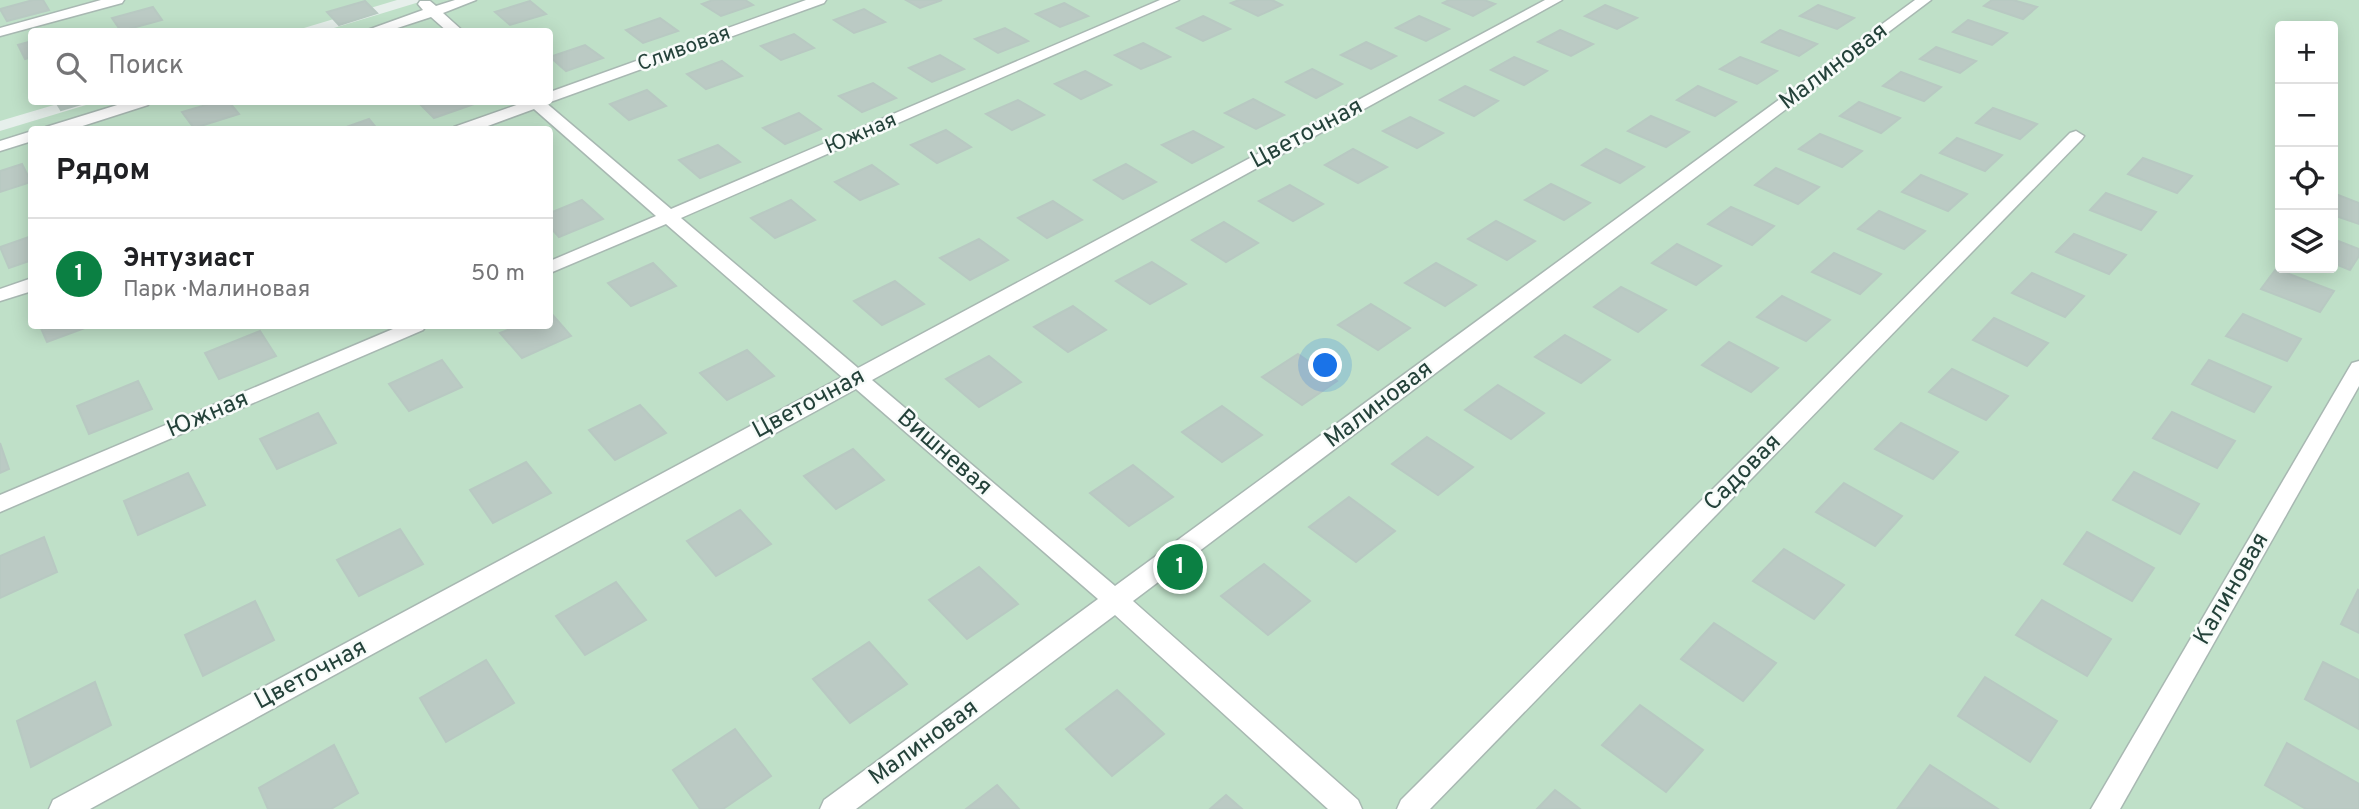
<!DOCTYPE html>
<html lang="ru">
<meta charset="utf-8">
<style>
body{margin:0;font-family:Overpass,sans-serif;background:#f6f6f6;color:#202124}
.controls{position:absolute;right:21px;top:21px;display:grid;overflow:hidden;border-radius:7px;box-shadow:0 4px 18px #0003}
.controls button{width:63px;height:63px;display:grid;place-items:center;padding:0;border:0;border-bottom:2px solid #e0e0e0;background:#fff;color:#202124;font:35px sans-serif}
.you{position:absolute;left:1326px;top:366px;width:24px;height:24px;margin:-18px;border:5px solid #fff;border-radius:50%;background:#1a73e8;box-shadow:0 0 0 10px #1a73e833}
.badge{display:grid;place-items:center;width:46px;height:46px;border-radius:50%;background:#0b8043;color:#fff;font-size:23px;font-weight:700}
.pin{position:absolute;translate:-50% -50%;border:4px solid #fff;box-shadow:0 2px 7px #0006}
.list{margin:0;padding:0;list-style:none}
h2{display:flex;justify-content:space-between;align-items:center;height:91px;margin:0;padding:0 28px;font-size:30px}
h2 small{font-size:23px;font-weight:400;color:#757577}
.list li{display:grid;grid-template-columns:46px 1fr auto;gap:21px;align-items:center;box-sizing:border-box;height:112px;padding:0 28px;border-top:2px solid #e0e0e0}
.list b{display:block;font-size:26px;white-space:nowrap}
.list p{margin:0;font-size:23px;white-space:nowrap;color:#757577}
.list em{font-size:23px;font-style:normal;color:#757577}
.icon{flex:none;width:38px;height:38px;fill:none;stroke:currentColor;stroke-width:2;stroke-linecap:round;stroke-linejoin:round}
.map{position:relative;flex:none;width:2359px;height:809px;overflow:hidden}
.search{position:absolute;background:#fff;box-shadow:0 4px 18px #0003;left:28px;top:28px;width:525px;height:77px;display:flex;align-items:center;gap:18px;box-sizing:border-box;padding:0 24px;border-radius:7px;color:#757577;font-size:26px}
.panel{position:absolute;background:#fff;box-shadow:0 4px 18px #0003;left:28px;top:126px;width:525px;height:203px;border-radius:7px}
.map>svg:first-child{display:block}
</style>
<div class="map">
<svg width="2359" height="809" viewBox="0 0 2359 809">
<rect width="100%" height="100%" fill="#e6efeb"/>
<g fill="#bfe0c8" fill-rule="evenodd">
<polygon points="0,0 397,0 294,31 32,32 32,102 64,102 0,121"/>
<path d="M426,0h1933v809h-2359v-678l96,-29h454v-70l-226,-1zM2280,26h53v242h-53zM32,130h518v196h-518z"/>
</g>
<g fill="#bbcac4" stroke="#b8c9c2" stroke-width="2">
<polygon points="33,0 43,0 49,10 7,21 0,9"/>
<polygon points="713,0 745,0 753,5 721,16 702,4"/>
<polygon points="906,0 942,0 920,8"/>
<polygon points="1239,0 1272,0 1282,5 1258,16 1231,3"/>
<polygon points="1449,0 1484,0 1495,4 1473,16 1443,3"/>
<polygon points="1992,0 2013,0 2037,7 2023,19 1984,6"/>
<polygon points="365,1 377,13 339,25 327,12"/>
<polygon points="530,1 546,14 510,25 495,12"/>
<polygon points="1064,3 1088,16 1060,27 1036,14"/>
<polygon points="1605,5 1637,18 1617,29 1585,16"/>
<polygon points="1818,5 1854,18 1837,29 1800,16"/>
<polygon points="153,7 162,20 121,31 112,18"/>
<polygon points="864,9 885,22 854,33 834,20"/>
<polygon points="1203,16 1230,29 1203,41 1177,28"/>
<polygon points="1419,16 1449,29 1426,41 1396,28"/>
<polygon points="660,18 678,31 643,43 626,30"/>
<polygon points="1968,20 2007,33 1992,45 1953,32"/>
<polygon points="1005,28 1028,41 998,53 975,39"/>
<polygon points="1560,30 1593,44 1571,56 1538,42"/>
<polygon points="1780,30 1817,44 1799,56 1762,42"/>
<polygon points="794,34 814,48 781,60 761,46"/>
<polygon points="32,41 32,57 25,59 18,45"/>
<polygon points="1366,42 1396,56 1371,69 1341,55"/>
<polygon points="1143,43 1170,57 1141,69 1115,55"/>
<polygon points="585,45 603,58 566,71 550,57"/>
<polygon points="1936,47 1976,61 1960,73 1920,59"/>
<polygon points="940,55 964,69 932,82 909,68"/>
<polygon points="1514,57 1547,71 1524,85 1491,70"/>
<polygon points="1740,57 1777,71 1757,84 1720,69"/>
<polygon points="722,61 742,76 706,89 687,74"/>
<polygon points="1312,69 1342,84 1316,98 1286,82"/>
<polygon points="1085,71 1111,85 1081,99 1055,84"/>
<polygon points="1901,72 1941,87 1924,101 1883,86"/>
<polygon points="873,83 896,98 862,112 839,96"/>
<polygon points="1465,86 1498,101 1474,116 1440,100"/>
<polygon points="1698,86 1736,102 1715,116 1677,100"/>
<polygon points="647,90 666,106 629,120 610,104"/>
<polygon points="1253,99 1284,115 1256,129 1225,113"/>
<polygon points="1018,100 1044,115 1012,130 986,114"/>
<polygon points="56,102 88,102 61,110"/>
<polygon points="216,102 229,102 239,114 194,128 182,112"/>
<polygon points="418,102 472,102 474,104 434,118"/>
<polygon points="1859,102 1900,118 1881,133 1840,116"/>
<polygon points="1993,108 2037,124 2020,139 1976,123"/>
<polygon points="799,113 821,129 785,144 763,128"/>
<polygon points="1651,116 1689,132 1666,147 1628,131"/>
<polygon points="1410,117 1443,133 1417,148 1383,131"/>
<polygon points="369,119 378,130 338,130"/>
<polygon points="946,130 971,147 937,163 911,145"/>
<polygon points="1193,131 1223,147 1192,163 1162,145"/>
<polygon points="1820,134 1862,151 1842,167 1799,149"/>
<polygon points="1957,138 2002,155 1985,171 1940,153"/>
<polygon points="718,145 740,162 700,178 679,160"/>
<polygon points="1353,149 1387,167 1358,183 1325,165"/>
<polygon points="1606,149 1644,167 1620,183 1582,165"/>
<polygon points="2143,158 2192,176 2177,193 2128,174"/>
<polygon points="22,164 31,182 0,192 0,171"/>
<polygon points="1126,164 1156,182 1123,199 1094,180"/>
<polygon points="872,165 898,184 860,200 835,182"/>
<polygon points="1776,168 1819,187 1798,204 1755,185"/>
<polygon points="1921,175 1967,194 1948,211 1902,192"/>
<polygon points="1551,184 1590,203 1564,220 1525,200"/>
<polygon points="1290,185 1323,204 1293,221 1259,201"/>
<polygon points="2106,193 2156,212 2141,230 2090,210"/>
<polygon points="2333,193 2359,203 2359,224 2333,215"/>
<polygon points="582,200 603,219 559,237 550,227 550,213"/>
<polygon points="791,200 815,220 775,238 751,218"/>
<polygon points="1053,201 1082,220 1047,238 1018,218"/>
<polygon points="1731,207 1774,226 1752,245 1708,224"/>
<polygon points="1879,211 1925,231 1904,249 1858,229"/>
<polygon points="1496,221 1535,241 1507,260 1468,239"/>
<polygon points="1224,222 1258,243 1226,262 1192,240"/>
<polygon points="2074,234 2126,255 2109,274 2056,252"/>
<polygon points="32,236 32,260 9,268 0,247"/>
<polygon points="979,239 1008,260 970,280 940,258"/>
<polygon points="2333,239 2359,249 2359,256 2350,270 2333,263"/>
<polygon points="1677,244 1721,266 1696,285 1652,263"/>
<polygon points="1834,253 1881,274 1860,294 1812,272"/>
<polygon points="1152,262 1186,284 1150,304 1116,281"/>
<polygon points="653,263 676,286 631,306 608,283"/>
<polygon points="1436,263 1476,285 1445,306 1405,283"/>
<polygon points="2276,269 2334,291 2320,312 2261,289"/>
<polygon points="2032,273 2084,296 2065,317 2012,293"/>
<polygon points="895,281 924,304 882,325 854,301"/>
<polygon points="1621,287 1666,310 1638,332 1594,307"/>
<polygon points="1782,296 1830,320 1806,341 1757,317"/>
<polygon points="1371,304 1410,328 1378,350 1338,325"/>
<polygon points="1073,306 1106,330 1068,352 1034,327"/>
<polygon points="550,312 571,336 522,358 500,333 518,326 550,326"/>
<polygon points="2243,314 2301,339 2287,361 2226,336"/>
<polygon points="1994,318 2048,343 2027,366 1973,340"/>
<polygon points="40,326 90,326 47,342"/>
<polygon points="260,331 276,356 219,379 205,353"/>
<polygon points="1565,335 1610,360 1581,383 1535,357"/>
<polygon points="1729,342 1778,368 1751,392 1702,365"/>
<polygon points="747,350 774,376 727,400 700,373"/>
<polygon points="1298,354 1337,381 1302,405 1262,377"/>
<polygon points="989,356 1021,382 979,407 946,379"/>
<polygon points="442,360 462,387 409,411 389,384"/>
<polygon points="2209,360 2271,387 2254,412 2192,384"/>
<polygon points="1952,369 2008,396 1986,420 1929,392"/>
<polygon points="138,381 152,409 89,434 77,406"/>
<polygon points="1498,385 1544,413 1511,439 1465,410"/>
<polygon points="640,405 666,433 615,460 589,430"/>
<polygon points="1222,406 1262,435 1222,462 1182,432"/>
<polygon points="2172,412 2235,441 2217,468 2153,438"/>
<polygon points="318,413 336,443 277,469 260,439"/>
<polygon points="1901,423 1958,452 1933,479 1875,449"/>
<polygon points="1427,437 1473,467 1438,495 1392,464"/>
<polygon points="0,443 9,469 0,473"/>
<polygon points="853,449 884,480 836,509 804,476"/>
<polygon points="526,462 551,493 493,523 470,490"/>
<polygon points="1133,465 1173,497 1129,526 1090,493"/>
<polygon points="2134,472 2199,504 2180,534 2113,500"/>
<polygon points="188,473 205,505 138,535 124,501"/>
<polygon points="1844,483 1902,516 1875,546 1816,512"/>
<polygon points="1349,497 1395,531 1356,562 1309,527"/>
<polygon points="740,510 771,544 716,576 687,541"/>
<polygon points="400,529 423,564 359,596 337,560"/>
<polygon points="2087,532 2154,568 2132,601 2064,564"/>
<polygon points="44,537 57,572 0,598 0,556"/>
<polygon points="1784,549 1844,585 1814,619 1753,581"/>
<polygon points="1264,564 1310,601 1268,635 1221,596"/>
<polygon points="979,567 1018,604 967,639 929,600"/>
<polygon points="616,582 646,620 585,655 556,616"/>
<polygon points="2358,590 2359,591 2359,633 2341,624"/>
<polygon points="2042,600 2111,639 2087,676 2016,635"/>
<polygon points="255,601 274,640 203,676 185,635"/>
<polygon points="1714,623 1776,663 1743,701 1681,659"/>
<polygon points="869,642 907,684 850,723 813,679"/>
<polygon points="486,660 514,703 446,742 420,698"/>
<polygon points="2323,662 2359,680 2359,729 2305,699"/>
<polygon points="1985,677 2057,721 2030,762 1958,716"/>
<polygon points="95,682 111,725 31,767 17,721"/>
<polygon points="1117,690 1164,734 1112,776 1066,729"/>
<polygon points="1640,705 1703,750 1666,792 1602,745"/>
<polygon points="735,729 771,776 723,809 700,809 673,770"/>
<polygon points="2287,743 2359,784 2359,809 2306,809 2265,785"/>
<polygon points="334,745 358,793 331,809 268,809 259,788"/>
<polygon points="1930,765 1998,809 1898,808"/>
<polygon points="997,785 1019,809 966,809"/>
<polygon points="1555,790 1580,809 1537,809"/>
<polygon points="1226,795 1242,809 1210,809"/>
</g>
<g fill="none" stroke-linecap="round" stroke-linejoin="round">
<g stroke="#a8b8b2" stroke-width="3">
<g id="minor">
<polygon points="101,0 124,0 122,3 0,36 0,28"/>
<polygon points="455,0 476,0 443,13 464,32 448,32 431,17 385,32 362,32 423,10 418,4 420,1 430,1 436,6"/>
<polygon points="806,0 826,0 824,3 556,100 550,102 549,102 550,92"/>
<polygon points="1160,0 1179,0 681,218 858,368 1545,0 1562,0 872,380 1115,586 1915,0 1931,0 1133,601 1358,800 1362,809 1328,809 1115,615 856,809 820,809 824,800 1098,599 856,389 90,809 49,809 53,800 842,377 666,224 550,273 550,261 656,216 534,109 477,130 452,130 454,127 525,102 545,102 671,209"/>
<polygon points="127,102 150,102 148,105 70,130 44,130 46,127"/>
<polygon points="32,131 32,141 0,151 0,141"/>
<polygon points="2076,131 2084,136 2082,139 1430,809 1397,809 1401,800 2070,133"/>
<polygon points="32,278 32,291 0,301 0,289"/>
<polygon points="400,326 426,326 423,330 0,512 0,495"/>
<polygon points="2359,361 2359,386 2120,809 2091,809 2349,368 2352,363"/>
</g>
</g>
<use href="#minor" fill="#fff" fill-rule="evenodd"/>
</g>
<g text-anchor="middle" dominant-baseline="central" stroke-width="5" stroke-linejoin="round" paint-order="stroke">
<g font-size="21" fill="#24423a" stroke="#f7fbf9">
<text transform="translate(684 49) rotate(-20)">Сливовая</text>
<text transform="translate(861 134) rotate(-23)">Южная</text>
</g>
<g font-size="24" fill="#24423a" stroke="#f7fbf9">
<text transform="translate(1834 67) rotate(-37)">Малиновая</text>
<text transform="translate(1307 134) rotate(-28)">Цветочная</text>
<text transform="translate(809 404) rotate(-28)">Цветочная</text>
<text transform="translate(1379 405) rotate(-37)">Малиновая</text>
<text transform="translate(208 415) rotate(-23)">Южная</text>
<text transform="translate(944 453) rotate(41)">Вишневая</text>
<text transform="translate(1743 473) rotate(-45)">Садовая</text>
<text transform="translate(2232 589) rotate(-60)">Калиновая</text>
<text transform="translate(311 675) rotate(-28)">Цветочная</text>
<text transform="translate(924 743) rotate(-36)">Малиновая</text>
</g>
</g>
</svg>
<div class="controls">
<button>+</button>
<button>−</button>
<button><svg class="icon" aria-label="locate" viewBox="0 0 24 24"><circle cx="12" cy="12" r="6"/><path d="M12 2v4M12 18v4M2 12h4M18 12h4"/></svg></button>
<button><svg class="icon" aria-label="layers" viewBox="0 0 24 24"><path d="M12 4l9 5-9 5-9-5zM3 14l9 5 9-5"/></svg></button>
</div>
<div class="you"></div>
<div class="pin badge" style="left:1180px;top:567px">1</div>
<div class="search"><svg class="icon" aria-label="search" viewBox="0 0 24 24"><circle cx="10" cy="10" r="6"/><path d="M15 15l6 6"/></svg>Поиск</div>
<section class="panel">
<h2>Рядом<small></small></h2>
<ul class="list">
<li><span class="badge">1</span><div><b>Энтузиаст</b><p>Парк · Малиновая</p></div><em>50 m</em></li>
</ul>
</section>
</div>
